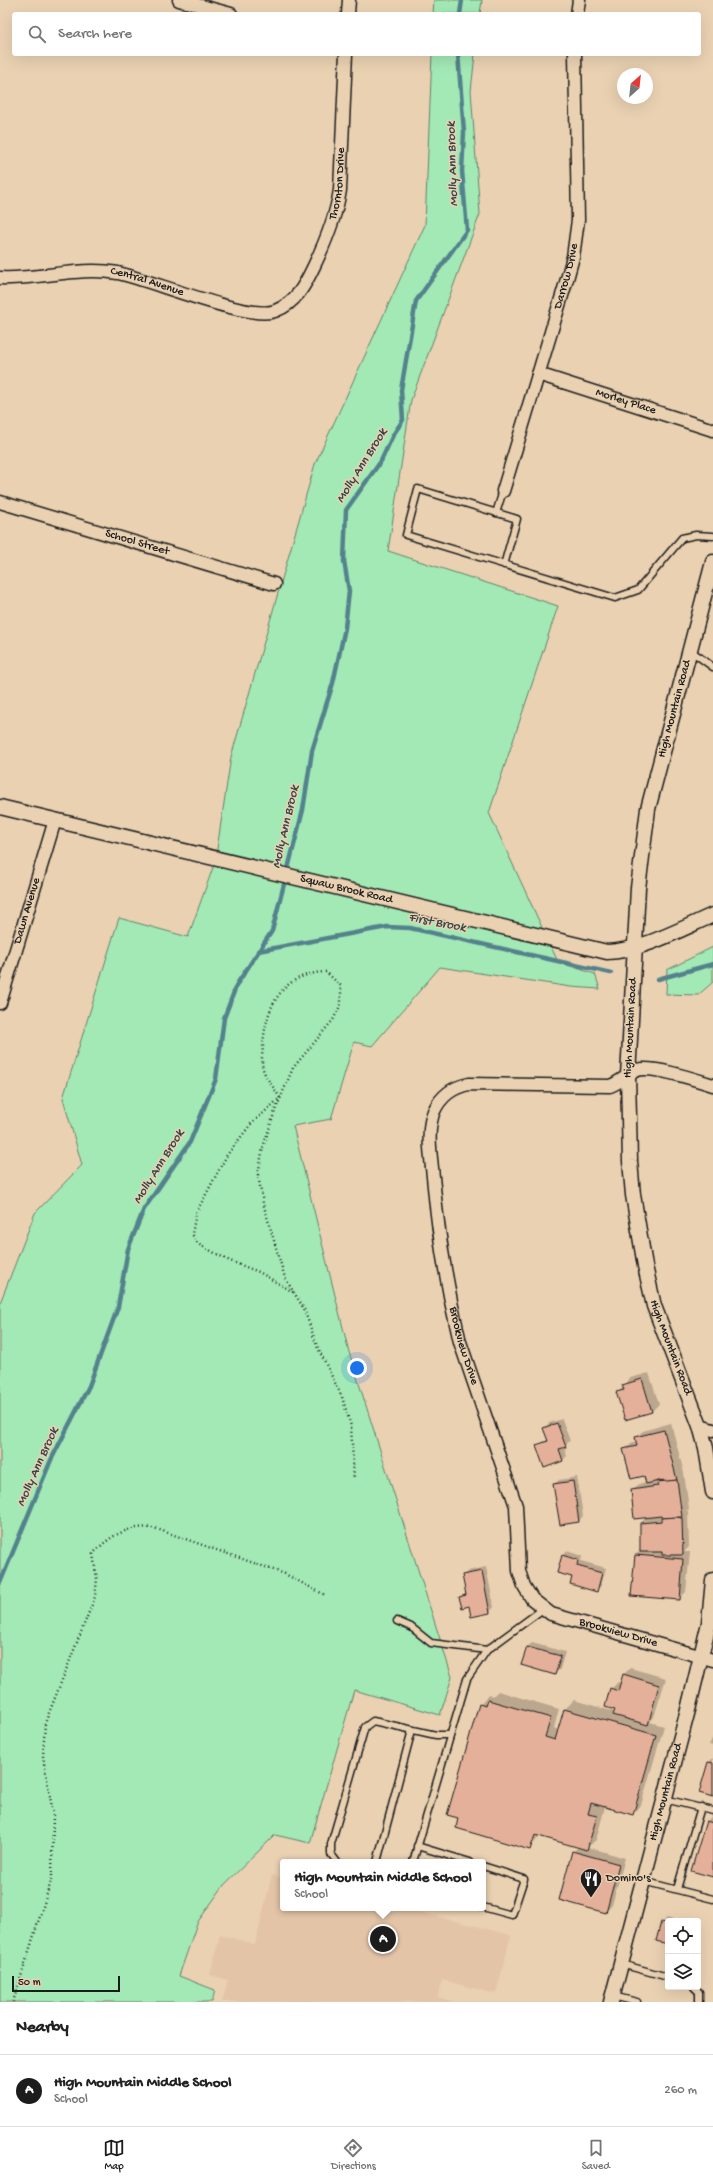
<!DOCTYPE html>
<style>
body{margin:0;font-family:"Gochi Hand",sans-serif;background:#f6f6f6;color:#222}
.controls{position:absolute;right:12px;bottom:12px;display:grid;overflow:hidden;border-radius:4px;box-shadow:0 4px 16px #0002}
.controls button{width:36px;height:36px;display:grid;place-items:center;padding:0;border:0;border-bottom:1px solid #e0e0e0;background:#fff;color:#222;font:20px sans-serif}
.compass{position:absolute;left:617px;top:68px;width:36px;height:36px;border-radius:50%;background:#fff;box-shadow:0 4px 16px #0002;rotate:27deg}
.scale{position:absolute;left:12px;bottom:10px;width:108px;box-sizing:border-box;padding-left:4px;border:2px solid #1c1c1c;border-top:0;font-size:11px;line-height:14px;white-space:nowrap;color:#1c1c1c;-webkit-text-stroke:3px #ead1b2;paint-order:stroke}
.you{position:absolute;left:357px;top:1368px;width:14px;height:14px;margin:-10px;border:3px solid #fff;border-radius:50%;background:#1a73e8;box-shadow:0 0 0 6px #1a73e833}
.badge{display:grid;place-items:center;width:26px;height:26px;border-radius:50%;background:#1c1c1c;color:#fff;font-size:13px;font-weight:700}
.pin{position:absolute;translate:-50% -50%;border:2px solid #fff;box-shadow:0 1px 4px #0006}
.popup{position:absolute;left:280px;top:1859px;width:206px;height:52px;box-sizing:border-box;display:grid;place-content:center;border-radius:4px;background:#fff;filter:drop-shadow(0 1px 3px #0005);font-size:13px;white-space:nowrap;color:#767676}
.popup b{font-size:15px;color:#222}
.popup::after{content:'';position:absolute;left:50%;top:100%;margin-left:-8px;border:8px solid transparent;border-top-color:#fff}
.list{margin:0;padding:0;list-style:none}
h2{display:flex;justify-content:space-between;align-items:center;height:52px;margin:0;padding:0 16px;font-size:17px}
h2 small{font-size:13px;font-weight:400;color:#767676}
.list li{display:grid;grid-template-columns:26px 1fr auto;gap:12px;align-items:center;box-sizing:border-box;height:72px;padding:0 16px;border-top:1px solid #e0e0e0}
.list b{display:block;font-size:15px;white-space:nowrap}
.list p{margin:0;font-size:13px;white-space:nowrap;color:#767676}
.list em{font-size:13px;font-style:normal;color:#767676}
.icon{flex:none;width:22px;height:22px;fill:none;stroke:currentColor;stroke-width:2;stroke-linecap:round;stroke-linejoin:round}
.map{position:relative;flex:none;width:713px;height:2002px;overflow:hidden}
.search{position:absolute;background:#fff;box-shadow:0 4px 16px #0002;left:12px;right:12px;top:12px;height:44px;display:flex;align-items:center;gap:10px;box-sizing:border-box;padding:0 14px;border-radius:4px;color:#767676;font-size:15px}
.sheet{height:124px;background:#fff}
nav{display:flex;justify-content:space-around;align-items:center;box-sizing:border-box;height:56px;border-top:1px solid #e0e0e0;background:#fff;font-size:11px;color:#767676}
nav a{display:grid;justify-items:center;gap:2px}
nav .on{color:#1c1c1c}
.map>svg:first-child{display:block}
</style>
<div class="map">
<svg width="713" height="2002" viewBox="0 0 713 2002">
<rect width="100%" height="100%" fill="#ead1b2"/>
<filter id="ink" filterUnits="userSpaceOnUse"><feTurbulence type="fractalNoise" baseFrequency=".025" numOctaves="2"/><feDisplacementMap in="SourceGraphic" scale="8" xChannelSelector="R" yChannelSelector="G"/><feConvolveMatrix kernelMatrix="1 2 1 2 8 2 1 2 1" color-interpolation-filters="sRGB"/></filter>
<g filter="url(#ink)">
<polygon fill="#e4c4a7" points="272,1875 283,1878 283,1908 403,1908 511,1935 496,1994 442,1980 438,1997 455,2002 222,2002 228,1980 210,1975 220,1935 255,1944"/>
<g fill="#a3e9b6" stroke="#608269">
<polygon points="434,0 482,0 480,14 433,14"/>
<polygon points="432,54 475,54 471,91 480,214 411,400 388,551 558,606 489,813 558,962 595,974 600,989 571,987 440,967 372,1046 354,1042 331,1119 293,1126 349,1352 452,1677 440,1715 354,1690 310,1843 275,1835 224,1885 197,1923 179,1976 215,1990 212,2002 0,2002 0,1303 35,1213 82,1165 63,1098 119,918 188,937 215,862 231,757 315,464 425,225"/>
<polygon points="713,947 713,982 698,995 666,994 667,970"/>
</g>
<g fill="#0003">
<polygon points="649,1373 659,1404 652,1411 626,1419 618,1393 630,1378"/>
<polygon points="562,1419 570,1441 564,1446 567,1456 563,1460 538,1445 548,1439 544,1428 549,1423"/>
<polygon points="671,1423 684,1473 689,1509 686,1511 688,1511 689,1547 684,1552 690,1552 686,1592 679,1599 632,1595 636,1555 641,1549 641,1523 647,1516 632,1491 639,1484 646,1482 644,1474 624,1450 631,1443 637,1441 636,1437 643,1431"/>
<polygon points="577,1477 583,1516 579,1521 561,1524 554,1484 559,1480"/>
<polygon points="567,1551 582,1556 581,1561 606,1568 601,1586 596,1590 573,1576 563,1556"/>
<polygon points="486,1567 494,1607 490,1612 472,1615 470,1605 461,1597 467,1592 463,1575 468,1571"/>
<polygon points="532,1643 565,1652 560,1669 555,1674 527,1647"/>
<polygon points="630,1668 666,1678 654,1717 650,1722 664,1726 641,1805 632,1814 605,1807 596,1840 588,1847 625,1858 612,1905 606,1912 573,1852 578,1847 540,1836 530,1848 480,1705 489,1695 493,1696 498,1691 559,1709 554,1728 559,1730 565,1709 574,1700 615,1712 611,1689 618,1682 621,1683 624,1674"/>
<polygon points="713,1737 713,1746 709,1745"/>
<polygon points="713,1758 713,1796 709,1762"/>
<polygon points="713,1815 713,1876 693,1870 707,1821"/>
<polygon points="667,1918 676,1921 668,1921 668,1943 662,1923"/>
</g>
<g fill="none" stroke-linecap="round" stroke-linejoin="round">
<g stroke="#53828c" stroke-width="4.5">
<polyline points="460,14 462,0"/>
<polyline points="258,951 387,927 410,928 611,973"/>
<polyline points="658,979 713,964"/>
<polyline points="0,1583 51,1460 89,1386 118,1307 128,1249 144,1209 190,1142 216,1079 224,1018 237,984 272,931 303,810 312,751 333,683 345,628 349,591 344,561 346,510 381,461 393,435 403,420 401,390 416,301 467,230 462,171 464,132 458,54"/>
</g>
</g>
<g fill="#e5b099" stroke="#1c1c1c">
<polygon points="642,1379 652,1412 625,1420 616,1392 624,1390 622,1385"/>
<polygon points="557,1423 566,1447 559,1449 563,1461 544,1468 536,1445 548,1441 543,1428"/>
<polygon points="664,1430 677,1480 664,1482 663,1480 646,1484 644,1476 631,1479 623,1449 637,1446 635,1437"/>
<polygon points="677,1480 682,1517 662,1518 661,1516 634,1519 631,1490 658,1486 657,1482"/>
<polygon points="573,1481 579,1522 560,1525 553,1484"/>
<polygon points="676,1517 682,1518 683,1555 662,1555 662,1552 640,1552 640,1523 662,1521 662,1518"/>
<polygon points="562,1555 578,1560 577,1566 602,1573 597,1592 570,1584 572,1577 557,1573"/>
<polygon points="635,1555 683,1559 680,1600 631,1596"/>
<polygon points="482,1571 490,1613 471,1617 469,1606 462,1608 459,1597 466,1595 462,1575"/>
<polygon points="527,1647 561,1656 555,1675 521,1665"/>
<polygon points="623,1674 659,1685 648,1725 613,1715 615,1710 605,1707 610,1688 618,1691"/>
<polygon points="488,1700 551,1718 545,1737 555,1740 564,1709 656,1735 633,1815 591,1803 588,1814 597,1816 587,1850 535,1835 530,1850 456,1828 458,1818 447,1815 479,1704 486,1706"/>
<polygon points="708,1762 713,1763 713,1797 699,1793"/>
<polygon points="706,1821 713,1823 713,1877 691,1871"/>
<polygon points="572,1851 619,1864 606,1913 559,1900"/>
<polygon points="661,1922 668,1924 668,1944 656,1941"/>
</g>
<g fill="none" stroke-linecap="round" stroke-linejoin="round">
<g stroke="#1c1c1c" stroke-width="9">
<g id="service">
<polyline points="496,513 503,491"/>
<polyline points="504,565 517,519 418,489 406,535 615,598 638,590 682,538 696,535 713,536"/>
<polyline points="691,651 713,667"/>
<polyline points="397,1621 411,1627 431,1643 487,1650"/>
<polyline points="665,1799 713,1811"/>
<polyline points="417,1846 470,1862"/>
<polyline points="337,1862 331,1854 331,1844 365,1727 373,1721 436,1735 448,1735"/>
<polyline points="377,1862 412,1730"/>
<polyline points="413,1862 467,1679 487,1650 543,1609"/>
<polyline points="483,1866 524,1879 512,1915 483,1907"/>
<polyline points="643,1881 713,1899"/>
<polyline points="677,1889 701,1807"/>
<polyline points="621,1964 668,1977"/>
<polyline points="694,1987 699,1992 699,2002"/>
<polyline points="613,1996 637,2002"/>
</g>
</g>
<g stroke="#1c1c1c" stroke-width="15">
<g id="minor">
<polyline points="179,0 231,14"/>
<polyline points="348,14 349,0"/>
<polyline points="577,14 579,0"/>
<path id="s1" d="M0,278c39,2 78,-12 118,-5 33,7 131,48 157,38 21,-8 30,-26 39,-45 12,-25 22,-49 26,-76l6,-136"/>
<path id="s2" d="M538,374l175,56"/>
<path id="s3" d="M503,491l64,-212 6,-22 5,-37 -3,-166"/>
<path id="s4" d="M0,502l274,82"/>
<path id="s5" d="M0,1003l55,-183"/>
<path id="s6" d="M713,1085c-16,-5 -61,-20 -76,-15 -10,4 -16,12 -27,16l-141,-2c-16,3 -28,12 -35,27 -8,20 -3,45 -1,66 5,56 14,111 27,165l56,164 3,65 5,15 8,13 19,15 162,46"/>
<polyline points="700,1426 713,1430"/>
</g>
</g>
<g stroke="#1c1c1c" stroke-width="17">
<g id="tertiary">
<path id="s7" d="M713,562l-65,247 -10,79 -10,188 2,85 3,34 12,71 9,40 46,120 6,22 7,44"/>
<path id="s8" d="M0,807l607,145c34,-1 74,-23 106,-37"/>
<path id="s9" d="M611,2002l77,-292 21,-87 4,-43"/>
</g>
</g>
<g stroke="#1c1c1c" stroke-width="2.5" stroke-dasharray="1 3" stroke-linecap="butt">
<path d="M293,1292l-34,-20 -29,-11 -32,-17 -6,-10 4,-21 31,-58 24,-31 29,-26c-5,-9 -12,-17 -16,-26 -3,-7 -2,-18 -1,-25 2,-40 19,-74 63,-75l15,14v18l-8,16 -40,48 -18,43 -12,36 -5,28 5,28 22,75 19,31 13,37 25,51 9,29 3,53"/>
<path d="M13,2002l39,-124 1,-64 -10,-58 2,-33 50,-126 2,-18 -4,-25c16,-19 40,-31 64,-25l128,45 40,21"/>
</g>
<use href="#service" stroke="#ead1b2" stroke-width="6"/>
<use href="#minor" stroke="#ead1b2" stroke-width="12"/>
<use href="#tertiary" stroke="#ead1b2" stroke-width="14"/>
</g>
</g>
<defs>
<g id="restaurant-pin" transform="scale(1.15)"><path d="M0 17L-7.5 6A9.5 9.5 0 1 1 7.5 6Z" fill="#1c1c1c" stroke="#ead1b2"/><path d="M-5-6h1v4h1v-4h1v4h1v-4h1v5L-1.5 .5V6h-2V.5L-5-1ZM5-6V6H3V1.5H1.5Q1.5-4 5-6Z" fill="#fff"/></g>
</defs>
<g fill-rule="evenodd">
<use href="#restaurant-pin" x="591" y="1879"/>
</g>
<g text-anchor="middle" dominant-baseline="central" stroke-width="3" stroke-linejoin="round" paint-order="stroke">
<g font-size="12" fill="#1c1c1c" stroke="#ead1b2">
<text stroke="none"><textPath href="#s1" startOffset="429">Thornton Drive</textPath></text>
<text stroke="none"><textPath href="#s3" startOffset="224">Darrow Drive</textPath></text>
<text stroke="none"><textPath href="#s1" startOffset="149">Central Avenue</textPath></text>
<text stroke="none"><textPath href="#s2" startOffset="92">Morley Place</textPath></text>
<text stroke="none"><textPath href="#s4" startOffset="143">School Street</textPath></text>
<text transform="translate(675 709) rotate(-75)">High Mountain Road</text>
<text stroke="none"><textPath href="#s8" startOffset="356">Squaw Brook Road</textPath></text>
<text stroke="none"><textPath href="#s5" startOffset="96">Dawn Avenue</textPath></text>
<text transform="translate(631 1028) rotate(-87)">High Mountain Road</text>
<text stroke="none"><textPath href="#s6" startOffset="535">Brookview Drive</textPath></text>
<text stroke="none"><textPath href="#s7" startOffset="800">High Mountain Road</textPath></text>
<text stroke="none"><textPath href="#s6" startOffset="894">Brookview Drive</textPath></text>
<text stroke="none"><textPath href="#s9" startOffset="217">High Mountain Road</textPath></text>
</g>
<g font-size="12" fill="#1c1c1c" stroke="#ead1b2" text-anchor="start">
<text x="606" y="1879">Domino's</text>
</g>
<g font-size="13" font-style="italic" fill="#33464a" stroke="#ead1b2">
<text transform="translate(453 164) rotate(-92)">Molly Ann Brook</text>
<text transform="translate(362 466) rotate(-58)">Molly Ann Brook</text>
<text transform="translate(286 827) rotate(-77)">Molly Ann Brook</text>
<text transform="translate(437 923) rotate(11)">First Brook</text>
<text transform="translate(159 1167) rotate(-58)">Molly Ann Brook</text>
<text transform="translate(38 1467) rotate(-66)">Molly Ann Brook</text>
</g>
</g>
</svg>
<div class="controls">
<button><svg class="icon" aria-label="locate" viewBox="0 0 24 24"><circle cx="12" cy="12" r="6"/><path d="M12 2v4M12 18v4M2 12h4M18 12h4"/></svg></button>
<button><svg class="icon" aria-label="layers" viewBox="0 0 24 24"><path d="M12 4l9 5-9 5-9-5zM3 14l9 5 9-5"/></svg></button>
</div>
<svg class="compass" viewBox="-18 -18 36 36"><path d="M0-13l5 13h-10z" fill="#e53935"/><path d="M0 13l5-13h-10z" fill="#767676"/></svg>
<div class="scale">50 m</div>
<div class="you"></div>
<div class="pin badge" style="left:383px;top:1939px">A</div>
<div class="popup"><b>High Mountain Middle School</b>School</div>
<div class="search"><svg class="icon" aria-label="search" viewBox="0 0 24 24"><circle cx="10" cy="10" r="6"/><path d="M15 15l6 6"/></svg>Search here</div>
</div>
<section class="sheet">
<h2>Nearby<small></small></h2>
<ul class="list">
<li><span class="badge">A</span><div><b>High Mountain Middle School</b><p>School</p></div><em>260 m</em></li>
</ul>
</section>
<nav>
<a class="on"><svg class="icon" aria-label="map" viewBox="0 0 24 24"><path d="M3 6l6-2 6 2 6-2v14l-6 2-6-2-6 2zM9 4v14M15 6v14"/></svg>Map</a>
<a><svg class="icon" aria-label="directions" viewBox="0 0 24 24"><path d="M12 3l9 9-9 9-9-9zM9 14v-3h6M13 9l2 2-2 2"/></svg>Directions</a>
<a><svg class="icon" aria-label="saved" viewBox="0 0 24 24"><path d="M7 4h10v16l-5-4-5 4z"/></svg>Saved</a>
</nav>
